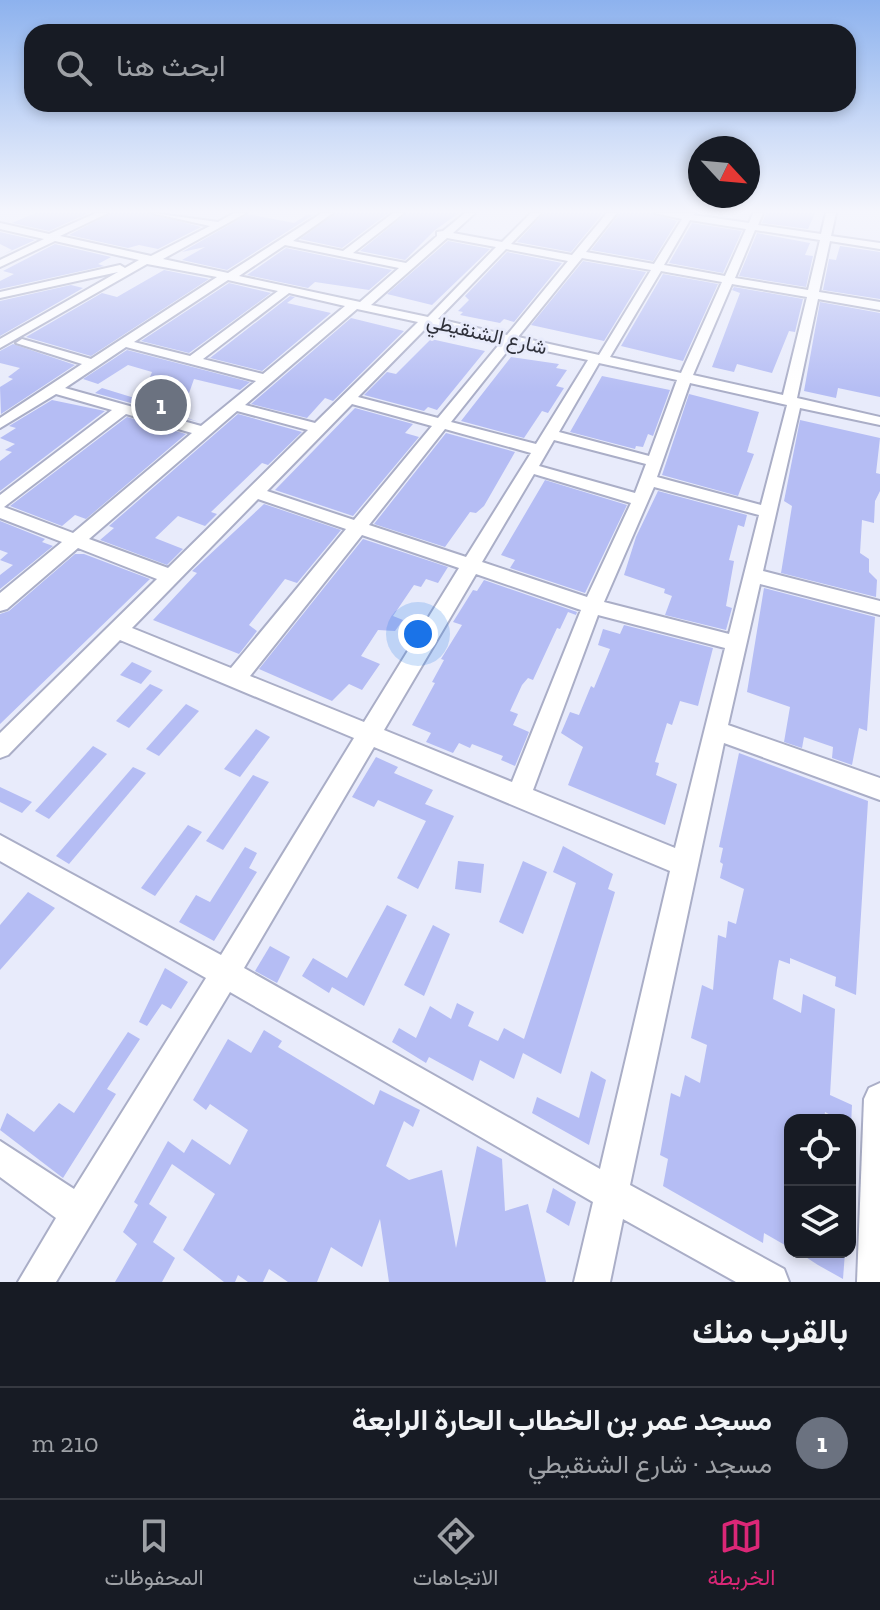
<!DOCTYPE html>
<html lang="ar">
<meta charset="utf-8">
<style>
body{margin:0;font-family:"Zilla Slab",Vazirmatn,serif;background:#20242c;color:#f1f3f6;direction:rtl}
.controls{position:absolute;right:24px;bottom:24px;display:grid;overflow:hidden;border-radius:16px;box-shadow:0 4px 12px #0003}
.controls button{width:72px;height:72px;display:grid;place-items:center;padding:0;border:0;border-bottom:2px solid #363941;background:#171b24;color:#f1f3f6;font:40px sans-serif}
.compass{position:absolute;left:688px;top:136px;width:72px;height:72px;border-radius:50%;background:#171b24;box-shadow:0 4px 12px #0003;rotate:116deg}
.you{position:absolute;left:418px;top:634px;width:28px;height:28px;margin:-20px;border:6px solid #fff;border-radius:50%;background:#1a73e8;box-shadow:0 0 0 12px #1a73e833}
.badge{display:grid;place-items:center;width:52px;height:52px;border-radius:50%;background:#db2777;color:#fff;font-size:26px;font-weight:700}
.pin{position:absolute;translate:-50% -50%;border:4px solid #fff;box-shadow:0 2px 8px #0006}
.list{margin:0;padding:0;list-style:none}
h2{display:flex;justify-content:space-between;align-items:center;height:104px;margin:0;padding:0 32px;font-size:34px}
h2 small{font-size:26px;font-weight:400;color:#9ea1a6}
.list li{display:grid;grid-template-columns:52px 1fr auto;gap:24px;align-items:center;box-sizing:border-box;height:112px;padding:0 32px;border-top:2px solid #363941}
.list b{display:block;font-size:30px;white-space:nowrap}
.list p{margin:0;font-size:26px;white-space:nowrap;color:#9ea1a6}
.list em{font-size:26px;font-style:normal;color:#9ea1a6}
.icon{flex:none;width:44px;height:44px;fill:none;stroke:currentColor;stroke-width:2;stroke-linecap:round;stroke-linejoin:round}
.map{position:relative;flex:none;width:880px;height:1282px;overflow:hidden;direction:ltr}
.search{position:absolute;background:#171b24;box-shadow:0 4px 12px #0003;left:24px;right:24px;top:24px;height:88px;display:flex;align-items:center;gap:20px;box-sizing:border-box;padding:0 28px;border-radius:24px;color:#9ea1a6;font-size:30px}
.sheet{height:216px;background:#171b24}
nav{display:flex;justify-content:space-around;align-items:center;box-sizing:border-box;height:112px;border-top:2px solid #363941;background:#171b24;font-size:22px;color:#9ea1a6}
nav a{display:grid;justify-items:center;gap:4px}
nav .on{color:#db2777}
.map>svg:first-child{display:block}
</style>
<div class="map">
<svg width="880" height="1282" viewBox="0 0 880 1282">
<rect width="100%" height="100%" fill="#e8ebfb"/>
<g fill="#b5bdf4">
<polygon points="35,213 89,213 49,231 12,223"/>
<polygon points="111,213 149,213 201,227 158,249 139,245 128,248 69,235"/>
<polygon points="336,213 388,213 342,248 300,239"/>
<polygon points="407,213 459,213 435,230 405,260 360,251"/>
<polygon points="544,213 603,213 571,252 517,242"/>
<polygon points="620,213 652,213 677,221 653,261 591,250"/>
<polygon points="766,213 815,213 808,229 762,223"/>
<polygon points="248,214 294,223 308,214 313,215 227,270 182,260 205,247 182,252"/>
<polygon points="692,223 742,231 723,273 669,263"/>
<polygon points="0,232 35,240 4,254 12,250 0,244"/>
<polygon points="757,233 810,243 805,255 813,256 806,287 739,276"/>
<polygon points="448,241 490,249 432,305 387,294"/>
<polygon points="55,244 111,257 98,264 104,266 0,289 0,281 14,274 3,271"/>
<polygon points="840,246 880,252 880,299 823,290 829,259 836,260"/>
<polygon points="286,248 392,270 369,290 315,282 308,288 247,275"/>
<polygon points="507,252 562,263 514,322 504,319 500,323 460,315 463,312 458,311 469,300 465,296"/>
<polygon points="583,261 646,272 604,341 531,325"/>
<polygon points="164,270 209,279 91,356 26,337 102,293 117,297"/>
<polygon points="663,274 718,284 683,361 621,346"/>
<polygon points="229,283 271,293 189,353 141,341"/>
<polygon points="71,285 83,288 0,336 0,301"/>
<polygon points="734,287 803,299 795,332 789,331 772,373 737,364 734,372 712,367 740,293 732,290"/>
<polygon points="290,296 295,297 287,303 331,313 262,371 210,358"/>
<polygon points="820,302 880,313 880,397 838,388 836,398 804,391"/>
<polygon points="351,318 404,331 333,401 325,398 307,418 251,404"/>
<polygon points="431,339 485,351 437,410 428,407 424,411 364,395 387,372 396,374"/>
<polygon points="13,344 75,365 1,414 0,387 13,379 8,377 20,368 0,363 0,351"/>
<polygon points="127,350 250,382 240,390 194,379 181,416 199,422 95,393 102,388 141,400 152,372 128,365 98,384 83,379"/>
<polygon points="511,357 559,364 556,368 567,370 556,386 564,388 548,413 542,411 524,438 461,421"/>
<polygon points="602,376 670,390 653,436 648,434 643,447 636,446 635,449 570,432"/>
<polygon points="689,394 759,412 747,452 754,454 738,496 662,475"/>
<polygon points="52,400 105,411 0,491 0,461 12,452 5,450 15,444 0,438 16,428 9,426"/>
<polygon points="355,408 413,424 405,433 419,437 353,516 275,490"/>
<polygon points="238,414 302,432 268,465 262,463 211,512 217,514 205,526 178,516 155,538 183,549 167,565 100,540 114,528 109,526"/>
<polygon points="127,417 186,434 86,519 75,515 62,526 10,506"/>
<polygon points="800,420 880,438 876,473 880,474 880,491 875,501 874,523 862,520 860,553 869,559 869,572 877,580 876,597 781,573 792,506 784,501"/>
<polygon points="446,433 515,452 484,506 476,513 470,512 445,547 374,524"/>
<polygon points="545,480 627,505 585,593 510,568 515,560 501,555"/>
<polygon points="658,491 747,515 744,527 738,525 729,560 734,561 726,606 732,608 726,630 665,615 672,596 664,593 665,589 624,575 636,537"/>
<polygon points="264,504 341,530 297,583 285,579 249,625 257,631 239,654 153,620 197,573 192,571"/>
<polygon points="0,521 45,539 42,542 53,546 0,589 0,575 13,565 0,560 8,553 0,550"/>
<polygon points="363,539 448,567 438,583 426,579 421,587 414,585 393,616 403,620 395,631 378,630 361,656 380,664 362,690 349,684 332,701 259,669"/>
<polygon points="75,554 84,554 150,579 0,724 0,614 9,611"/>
<polygon points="484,580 577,612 576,615 568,612 560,629 557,628 533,680 528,678 522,685 510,711 518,714 513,725 529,732 515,766 501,760 503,756 472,744 470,748 459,743 453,753 426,742 431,733 412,725 435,683 432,682 444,660 441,659 462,625 453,622 473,590 477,591"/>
<polygon points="764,588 875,617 867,731 859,728 852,765 832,758 833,747 804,737 802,748 784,742 790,707 747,692"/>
<polygon points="624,625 713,648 698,706 680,701 672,725 667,723 655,762 659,763 656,775 677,784 665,825 568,785 583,747 561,733 570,712 579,715 591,686 594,688 610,649 598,645 603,629 620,634"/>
<polygon points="132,662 152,671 141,684 120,675"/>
<polygon points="150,684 163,690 129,728 116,721"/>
<polygon points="186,704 199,711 159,756 146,749"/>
<polygon points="256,729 270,737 240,777 224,769"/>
<polygon points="93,746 107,754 49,819 35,811"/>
<polygon points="739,753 868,801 856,995 835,986 836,977 790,958 790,964 779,960 777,970 773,999 801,1013 803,994 835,1009 830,1095 852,1105 851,1125 850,1120 840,1120 825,1112 824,1120 790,1120 790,1248 764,1233 763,1243 663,1186 668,1159 660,1155 671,1093 680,1097 685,1075 700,1083 707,1045 691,1038 702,985 713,990 718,935 726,938 728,921 736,924 744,889 720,878 723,864 720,862 723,848 719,847"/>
<polygon points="376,757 398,767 394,773 433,790 425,804 454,816 418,889 397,878 426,821 378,800 374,807 352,797"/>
<polygon points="133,767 146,773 69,864 56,856"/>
<polygon points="253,775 269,782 223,850 206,841"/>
<polygon points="0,787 32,802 22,813 0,802"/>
<polygon points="188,825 202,832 155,896 141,888"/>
<polygon points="563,846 613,874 608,889 615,892 561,1074 523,1053 514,1079 480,1060 473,1081 429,1057 426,1063 392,1042 399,1028 416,1038 430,1006 451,1019 457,1003 474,1012 468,1026 498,1041 504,1028 524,1039 576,883 553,872"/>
<polygon points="245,847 257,853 249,868 257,872 214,941 179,922 196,895 210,902"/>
<polygon points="458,861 484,864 481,893 455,889"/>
<polygon points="523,861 547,872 523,934 499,922"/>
<polygon points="28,892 55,908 0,970 0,925"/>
<polygon points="387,905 407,915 364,1006 332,987 329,993 302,976 313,958 347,978"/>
<polygon points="433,925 450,934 424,996 404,985"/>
<polygon points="270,946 290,957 277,983 255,971"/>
<polygon points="165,968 188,982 171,1009 162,1004 147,1026 139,1022"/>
<polygon points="264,1030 282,1041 278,1047 374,1105 380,1090 420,1110 413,1127 404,1121 386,1166 409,1180 442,1170 456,1248 477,1146 502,1159 505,1211 528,1204 546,1282 389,1282 380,1219 362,1267 331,1247 317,1282 288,1282 269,1269 263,1282 248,1282 238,1275 235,1282 224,1282 183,1250 215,1194 172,1164 149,1204 167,1217 153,1242 175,1258 162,1282 115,1282 137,1244 123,1232 138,1205 134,1202 168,1141 184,1153 192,1139 230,1165 248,1130 210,1104 206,1110 193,1100 228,1039 251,1053"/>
<polygon points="128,1032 140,1039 107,1089 116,1094 63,1178 0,1130 7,1113 34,1132 59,1103 74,1113"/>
<polygon points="591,1071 606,1080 589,1145 532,1113 537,1097 579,1118"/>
<polygon points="553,1188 576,1202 569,1226 546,1212"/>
<polygon points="798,1252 845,1252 843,1279 818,1265"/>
</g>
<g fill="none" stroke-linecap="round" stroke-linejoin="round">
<g stroke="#aaaec7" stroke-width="4">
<g id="minor">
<path d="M96,213h12l-48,23 91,20 59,-30 -58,-13 66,9 16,-9h12l-83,46 65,14 94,-60h11l-40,28 50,10 50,-38h11l-51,40 53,10 31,-27v-4l6,-1 22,-18h10l-22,20 49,9 29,-29h10l-30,31 61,11 35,-42h10l-31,39 68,12 28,-45 -27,-6h40l-2,2 56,8 4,-10h10l-5,12 63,9 5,-21h10l-5,23 49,7v6l-50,-8 -11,51 61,10v8l-62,-11 -21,99 83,19v8l-80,-17 -37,163 117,30v14l-120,-31 -32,141 152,53v22l-156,-57 -94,442 154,84 5,13h-53l-113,-63 -13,63h-36l19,-80 -363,-210 -174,290h-38l38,-64 -56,-41v-36l74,48 132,-211 -206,-117v-26l221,120 133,-217 -234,-98 -112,115 -8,3v-25l157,-154 -79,-31 -71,61 -7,2v-18l62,-51 -62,-24v-23l112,-85 -56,-16 -56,34v-10l82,-54 -66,-21 6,-4 69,20 126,-82 -70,-13 -147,84v-9l118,-67 -118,26v-6l120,-27 5,3 14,-8 -84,-19 -55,26v-7l44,-21 -44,-10v-6l49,11zM690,220l56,9 -21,47 -61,-11zM755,230l65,10 -12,50 -73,-12zM447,238l49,9 -68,70 -57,-12zM285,245l114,23 -39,34 -121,-26zM506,249l62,12 -61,74 -69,-16zM582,258l69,12 -52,85 -81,-18zM661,271l61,11 -41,91 -71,-16zM228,280l50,11 -88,65 -56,-14zM732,284l75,13 -24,98 -90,-20zM289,293l56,13 -82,68 -60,-15zM357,309l61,13 -103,101 -70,-18zM429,325l73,16 -64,77 -80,-21zM513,344l75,16 -52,84 -85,-22zM126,347l130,34 -55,45 -136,-38zM599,363l78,17 -28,76 -90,-24zM690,383l97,22 -26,100 -104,-28zM352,404l80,22 -78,94 -87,-29zM237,411l71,19 -140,138 -79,-29zM126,414l66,19 -119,100 -69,-26zM445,429l86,24 -65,104 -97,-32zM554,440l92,24 -11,29 -96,-27zM534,474l97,29 -44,94 -105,-35zM654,487l105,28 -30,119 -125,-32zM258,499l88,30 -115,139 -99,-40zM362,535l97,33 -95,154 -114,-46zM476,574l105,36 -69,172 -128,-52zM598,615l127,33 -50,200 -142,-58zM374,747l296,124 -70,298 -356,-201z"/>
<polygon points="880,1083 880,1282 857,1282 864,1099 869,1088"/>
</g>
</g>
<use href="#minor" fill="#fff" fill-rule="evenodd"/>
</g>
<linearGradient id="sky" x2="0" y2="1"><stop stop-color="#8db2ee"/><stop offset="0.54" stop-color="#f5f6fd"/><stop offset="1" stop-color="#f5f6fd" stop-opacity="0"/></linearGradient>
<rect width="880" height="392" fill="url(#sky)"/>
<g text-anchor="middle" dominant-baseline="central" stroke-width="6" stroke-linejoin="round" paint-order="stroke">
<g font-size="20" fill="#2f313b" stroke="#e8ebfb">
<text transform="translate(487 334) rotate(13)">شارع الشنقيطي</text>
</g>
</g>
</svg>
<div class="controls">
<button><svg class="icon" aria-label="locate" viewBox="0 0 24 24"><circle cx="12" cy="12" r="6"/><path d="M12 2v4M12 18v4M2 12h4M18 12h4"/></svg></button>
<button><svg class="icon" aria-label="layers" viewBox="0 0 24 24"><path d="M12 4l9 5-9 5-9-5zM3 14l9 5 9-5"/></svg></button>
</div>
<svg class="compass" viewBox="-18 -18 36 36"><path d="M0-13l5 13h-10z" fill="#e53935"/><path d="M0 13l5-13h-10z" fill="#9ea1a6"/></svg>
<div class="you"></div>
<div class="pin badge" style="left:161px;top:405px;background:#6b7280">1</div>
<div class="search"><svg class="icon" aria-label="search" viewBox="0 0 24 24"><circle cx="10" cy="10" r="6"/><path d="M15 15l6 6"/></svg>ابحث هنا</div>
</div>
<section class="sheet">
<h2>بالقرب منك<small></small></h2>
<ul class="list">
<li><span class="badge" style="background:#6b7280">1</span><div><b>مسجد عمر بن الخطاب الحارة الرابعة</b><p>مسجد · شارع الشنقيطي</p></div><em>210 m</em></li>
</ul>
</section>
<nav>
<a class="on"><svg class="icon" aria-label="map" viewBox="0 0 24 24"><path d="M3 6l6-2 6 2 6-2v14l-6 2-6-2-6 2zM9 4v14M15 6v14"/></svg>الخريطة</a>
<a><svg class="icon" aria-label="directions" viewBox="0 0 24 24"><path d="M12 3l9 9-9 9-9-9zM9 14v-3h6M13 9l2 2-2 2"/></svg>الاتجاهات</a>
<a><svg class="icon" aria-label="saved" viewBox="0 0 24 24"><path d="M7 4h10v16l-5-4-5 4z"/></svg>المحفوظات</a>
</nav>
